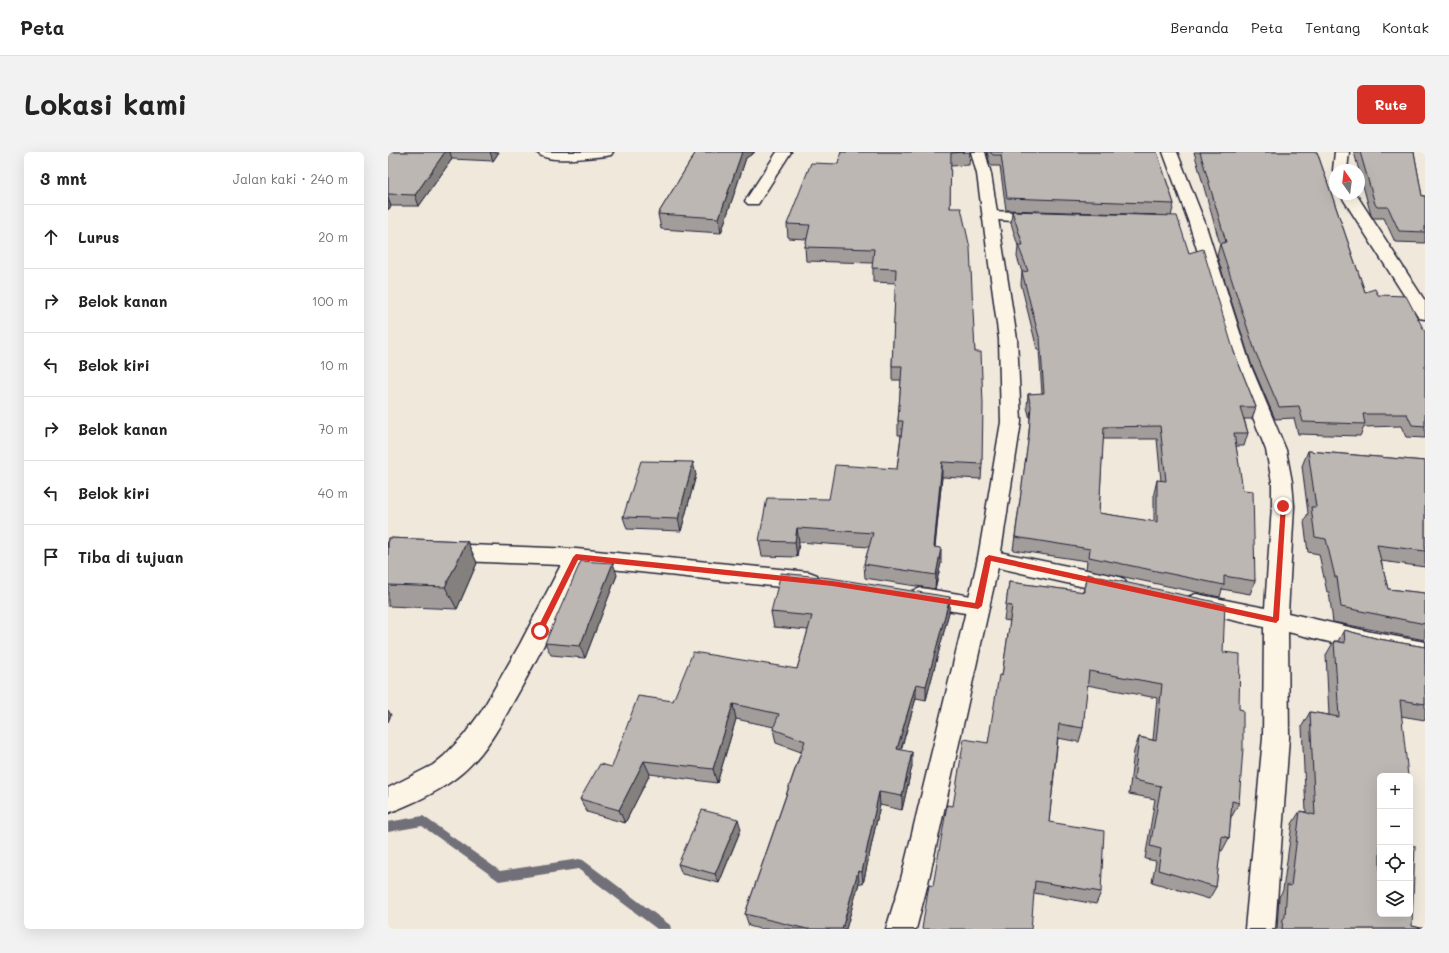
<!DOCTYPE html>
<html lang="id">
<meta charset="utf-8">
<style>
body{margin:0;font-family:Mali,sans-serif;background:#f2f2f2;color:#222}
.controls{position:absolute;right:12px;bottom:12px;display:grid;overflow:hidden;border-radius:6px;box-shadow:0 4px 16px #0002}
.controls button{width:36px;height:36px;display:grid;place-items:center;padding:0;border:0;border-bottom:1px solid #e0e0e0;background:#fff;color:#222;font:20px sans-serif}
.compass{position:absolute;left:941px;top:12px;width:36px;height:36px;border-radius:50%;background:#fff;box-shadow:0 4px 16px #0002;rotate:346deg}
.stop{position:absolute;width:12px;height:12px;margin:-9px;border:3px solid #d93025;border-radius:50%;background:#fff}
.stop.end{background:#d93025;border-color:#fff;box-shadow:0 1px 4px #0008}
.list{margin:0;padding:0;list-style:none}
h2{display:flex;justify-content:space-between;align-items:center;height:52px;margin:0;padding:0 16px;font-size:17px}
h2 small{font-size:13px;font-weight:400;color:#767676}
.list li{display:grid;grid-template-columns:26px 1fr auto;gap:12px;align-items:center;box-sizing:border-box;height:64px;padding:0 16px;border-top:1px solid #e0e0e0}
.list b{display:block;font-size:15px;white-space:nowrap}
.list em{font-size:13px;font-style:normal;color:#767676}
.icon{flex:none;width:22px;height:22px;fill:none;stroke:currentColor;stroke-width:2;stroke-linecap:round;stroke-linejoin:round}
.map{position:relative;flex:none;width:1037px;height:777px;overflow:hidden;border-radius:6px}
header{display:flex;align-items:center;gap:24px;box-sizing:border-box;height:56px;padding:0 20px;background:#fff;border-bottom:1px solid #e0e0e0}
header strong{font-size:19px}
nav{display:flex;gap:22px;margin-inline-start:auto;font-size:14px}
.intro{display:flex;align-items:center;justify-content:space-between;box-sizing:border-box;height:96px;padding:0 24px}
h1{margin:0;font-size:28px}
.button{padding:10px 18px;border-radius:6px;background:#d93025;color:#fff;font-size:14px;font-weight:700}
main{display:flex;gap:24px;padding:0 24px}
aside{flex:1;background:#fff;border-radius:6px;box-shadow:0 4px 16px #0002}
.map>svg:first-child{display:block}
</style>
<header>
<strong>Peta</strong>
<nav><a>Beranda</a><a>Peta</a><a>Tentang</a><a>Kontak</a></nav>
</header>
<div class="intro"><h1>Lokasi kami</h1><a class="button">Rute</a></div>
<main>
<aside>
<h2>3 mnt<small>Jalan kaki · 240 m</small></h2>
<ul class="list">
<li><svg class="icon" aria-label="ahead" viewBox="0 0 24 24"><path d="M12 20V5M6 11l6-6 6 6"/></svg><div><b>Lurus</b></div><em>20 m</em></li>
<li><svg class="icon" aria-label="right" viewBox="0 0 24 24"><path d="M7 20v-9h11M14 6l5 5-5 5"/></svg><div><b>Belok kanan</b></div><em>100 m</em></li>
<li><svg class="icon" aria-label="left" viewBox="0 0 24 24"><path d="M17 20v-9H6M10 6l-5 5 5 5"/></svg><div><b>Belok kiri</b></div><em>10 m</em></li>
<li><svg class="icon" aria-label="right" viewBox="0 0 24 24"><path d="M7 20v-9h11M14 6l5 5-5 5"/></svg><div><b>Belok kanan</b></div><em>70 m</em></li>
<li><svg class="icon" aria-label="left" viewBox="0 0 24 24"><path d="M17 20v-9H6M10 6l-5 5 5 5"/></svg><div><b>Belok kiri</b></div><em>40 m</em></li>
<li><svg class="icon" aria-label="arrive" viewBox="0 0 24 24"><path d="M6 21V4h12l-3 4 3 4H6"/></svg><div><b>Tiba di tujuan</b></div></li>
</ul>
</aside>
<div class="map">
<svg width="1037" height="777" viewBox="0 0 1037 777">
<rect width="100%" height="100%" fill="#efe8db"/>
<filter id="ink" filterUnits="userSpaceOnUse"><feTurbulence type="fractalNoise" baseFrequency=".025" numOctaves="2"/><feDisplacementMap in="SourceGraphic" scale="8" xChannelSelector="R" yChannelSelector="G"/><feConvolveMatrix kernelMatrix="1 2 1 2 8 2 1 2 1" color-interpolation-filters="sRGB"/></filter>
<g filter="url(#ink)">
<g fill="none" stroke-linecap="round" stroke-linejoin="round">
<polygon fill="#716f79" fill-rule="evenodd" points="35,664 112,719 191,707 195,708 282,773 283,777 269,777 190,717 111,729 34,674 0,680 0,670"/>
<g stroke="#22223b" stroke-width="3">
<g id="minor">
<path d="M149,0h76l-2,3 -5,1c-15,1 -61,9 -69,-4z"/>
<polygon points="389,0 403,0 370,52 360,52 357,49"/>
<polygon points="775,0 789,0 817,71 862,212 898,298 904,330 906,354 900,461 983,480 1037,490 1037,510 983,500 900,480 901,586 887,777 857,777 875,586 876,475 808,460 800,457 796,451 800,445 808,442 877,456 884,354 884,330 878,298 844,212 801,71"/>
<polygon points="947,0 961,0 959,18 947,18 947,21 945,18"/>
<polygon points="952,42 968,42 1037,149 1037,167 1031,166 1028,162"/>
<polygon points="602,59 653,61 659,63 661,66 659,69 653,71 596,67 594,64 596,61"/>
<path d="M0,390l188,7 233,23 8,3 3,6 -3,6 -8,3 -226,-24c-20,41 -40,82 -62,122 -17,30 -32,62 -59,85 -21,18 -48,30 -74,40v-25l45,-23 11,-9 20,-21 17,-23 39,-68 41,-79 -173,-7z"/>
<polygon points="601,398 728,424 736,427 739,433 736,439 728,442 593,412 590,406 593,400"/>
<polygon points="533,436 590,445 598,448 602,454 598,460 590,463 533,454 525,451 521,445 525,439"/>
</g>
</g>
<g stroke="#22223b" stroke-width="3">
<polygon id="tertiary" points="583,0 597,0 603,22 629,187 633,270 612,406 540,731 528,777 498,777 512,731 576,467 590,406 613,270 611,187 589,22"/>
</g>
<use href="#minor" fill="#fcf5e5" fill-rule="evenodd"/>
<use href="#tertiary" fill="#fcf5e5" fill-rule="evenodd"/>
</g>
<g fill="#a29d9a" stroke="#22223b" fill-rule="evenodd">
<polygon points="0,0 111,0 105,9 64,7 31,54 3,54 0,58"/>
<polygon points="308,0 367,0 358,6 333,81 273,77 270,62"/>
<polygon points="453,0 582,0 581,13 562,14 562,56 587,200 594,312 593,327 554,325 547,396 553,411 547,437 477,426 476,412 481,395 411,390 409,405 374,404 371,389 441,347 509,317 513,283 510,283 510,269 513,228 504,228 504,214 508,131 485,130 485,111 418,109 417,95 419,87 400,86 399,72 450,12"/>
<path d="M599,0h170l17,52 -3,12 18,37 45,99 22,55 -4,12h-8l4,14 -4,13h-8l19,135 -5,13 -28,-5 -2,8 -134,-28 1,-8 -74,-11 15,-107 2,-24 -3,-12 1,-13h14l-3,-45h-2l-16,-65 1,-12 -5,-15 1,-11 -7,-23 1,-12 144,4 -150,-5 -6,-44h-8l-2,-2zM715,287h54l4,42 -4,-1 -3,13v29l-55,-9z"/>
<polygon points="806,0 929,0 977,140 990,143 1037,180 1037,286 1018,285 1013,274 976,275 972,284 910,282 906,266 887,267 863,211 829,104 832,92"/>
<polygon points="966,0 1026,0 1034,44 1037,44 1037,91 1007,90 996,66 985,66 983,63"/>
<polygon points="920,299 1037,309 1037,415 993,409 1000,437 1037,441 1037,488 945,470 941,440 939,440 931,402 920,400 916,370 920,361 914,314"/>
<polygon points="308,323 293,379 239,377 235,365"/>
<polygon points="0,386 79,389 89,411 69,457 0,454"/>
<polygon points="699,422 835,500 851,557 851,651 844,664 843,664 841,686 834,699 832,698 828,735 821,747 764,730 768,709 757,707 767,647 741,642 746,599 751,585 765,588 769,546 699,533 695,576 691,590 670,586 661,670 713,740 708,752 646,741 545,734 565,654 600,591 614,524 622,469 616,468 621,430 695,440"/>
<polygon points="229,423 197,506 163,503 157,491"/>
<polygon points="383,460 561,460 538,548 528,546 513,598 524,614 514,658 492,653 475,732 471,731 458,777 372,777 361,774 357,762 413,600 388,591 385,577 386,575 348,567 329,631 262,622 237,671 199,660 192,647 224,615 285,549 409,517 420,478 386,475"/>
<polygon points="956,478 991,487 1037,495 1037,568 1013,564 992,624 992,762 1024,774 1037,777 888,777 889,776 891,745 895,738 904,672 912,659 918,660 914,574 922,560 941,563 938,503 946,489 950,489"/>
<polygon points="353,677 331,731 294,722 290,712"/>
</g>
<g fill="#84807d" stroke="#22223b">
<polygon points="57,0 62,0 64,7 31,54 27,43"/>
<polygon points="102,0 111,0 105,9"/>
<polygon points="354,0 367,0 358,6 333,81 331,66"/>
<polygon points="0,46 3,54 0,58"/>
<polygon points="305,310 308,323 293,379 290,367"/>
<polygon points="554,310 554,325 545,410 546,395"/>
<polygon points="409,376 411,390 409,405 407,390"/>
<polygon points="79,389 89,411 69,457 57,435"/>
<polygon points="553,396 553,411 547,437 548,423"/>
<polygon points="225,411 229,423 197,506 192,494"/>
<polygon points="562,445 561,460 538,548 538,534"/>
<polygon points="528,532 528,546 509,611 509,597"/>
<polygon points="345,552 348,567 329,631 325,617"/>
<polygon points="0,558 3,563 0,570"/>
<polygon points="524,600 524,614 514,658 514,644"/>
<polygon points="256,609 262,622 237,671 231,658"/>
<polygon points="491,640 492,653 475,732 474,720"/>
<polygon points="350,667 353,677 331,731 327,722"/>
<polygon points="470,719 471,731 458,777 454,777"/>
</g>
<g fill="#bcb7b3" stroke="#22223b" fill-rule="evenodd">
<polygon points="0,0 57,0 27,43 0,42"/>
<polygon points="308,0 354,0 331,66 270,62"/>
<polygon points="453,0 577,0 563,1 562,56 573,56 582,96 587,200 593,200 595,252 594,312 554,310 546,395 553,396 548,423 476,412 485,381 409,376 407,390 371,389 379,346 441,347 447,313 509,317 515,269 510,269 514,214 504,214 508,117 484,116 486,97 417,95 422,73 399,72 423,11 450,12"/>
<polygon points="602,0 769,0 786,52 619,46 613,3 605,3"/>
<polygon points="812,0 929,0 977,140 987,137 990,143 1018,144 1037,180 1037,274 1024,273 1019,262 975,262 977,272 915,270 911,254 891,255 867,199 832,92 838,90"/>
<polygon points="972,0 1026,0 1034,44 1037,44 1037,80 1011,79 1000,55 989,55 987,52"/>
<path d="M624,59l165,5 12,37 14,-4 31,103 22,55h-16l8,26h-14l9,57 10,1 2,90 -31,-5v9l-135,-28 1,-8 -75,-12 14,-103 2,-28 -3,-12 16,-1 -4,-56h-1l-17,-65 6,-1 -10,-26h5zM772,274l6,55 -9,-1v42l-58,-9 5,-86z"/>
<polygon points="920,299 1037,309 1037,399 989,393 1000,437 1037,441 1037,472 953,455 949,425 947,425 938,387 927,385 923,355 928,355"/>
<polygon points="253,309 305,310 290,367 235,365"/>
<polygon points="0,386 79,389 57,435 0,433"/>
<polygon points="193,409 225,411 192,494 157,491"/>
<polygon points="393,421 442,426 562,445 538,534 528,532 509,597 524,600 514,644 491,640 474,720 470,719 454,777 419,777 357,762 417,589 385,577 391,562 345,552 325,617 256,609 231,658 192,647 212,612 224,615 250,544 285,549 305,500 409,517 424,464 383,460"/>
<polygon points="699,422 837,452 835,500 852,502 851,557 855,558 855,596 851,651 844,649 841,686 834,684 828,735 770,718 773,697 762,694 773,634 746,628 751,585 768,589 774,532 701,519 695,576 671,572 661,670 716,679 713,740 647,729 643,777 534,777 541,733 545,734 559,653 565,654 576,587 600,591 611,523 614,524 624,454 618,453 621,430 697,440"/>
<polygon points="956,478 991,487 1037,495 1037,552 1012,548 1020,624 992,624 992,762 1022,762 1022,693 1027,694 1024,774 1037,777 894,777 895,767 897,765 899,733 903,734 912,659 927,663 922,560 951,565 946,489 957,491"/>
<polygon points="314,658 350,667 327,722 290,712"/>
</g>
</g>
<polygon fill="#d93025" points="893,352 898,354 891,468 888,471 603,409 594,454 590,457 444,434 190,408 154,481 152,482 148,479 185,405 188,402 444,429 587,451 597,406 601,403 885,465"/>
</svg>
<div class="controls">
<button>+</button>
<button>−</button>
<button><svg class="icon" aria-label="locate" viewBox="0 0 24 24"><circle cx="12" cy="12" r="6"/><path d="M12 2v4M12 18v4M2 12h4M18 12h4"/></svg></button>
<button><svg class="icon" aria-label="layers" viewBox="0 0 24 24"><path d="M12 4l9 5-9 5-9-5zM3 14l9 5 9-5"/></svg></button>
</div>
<svg class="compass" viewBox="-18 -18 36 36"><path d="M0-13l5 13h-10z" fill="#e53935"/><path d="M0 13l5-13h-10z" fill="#767676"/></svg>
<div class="stop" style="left:152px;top:479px"></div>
<div class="stop end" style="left:895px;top:354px"></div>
</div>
</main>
